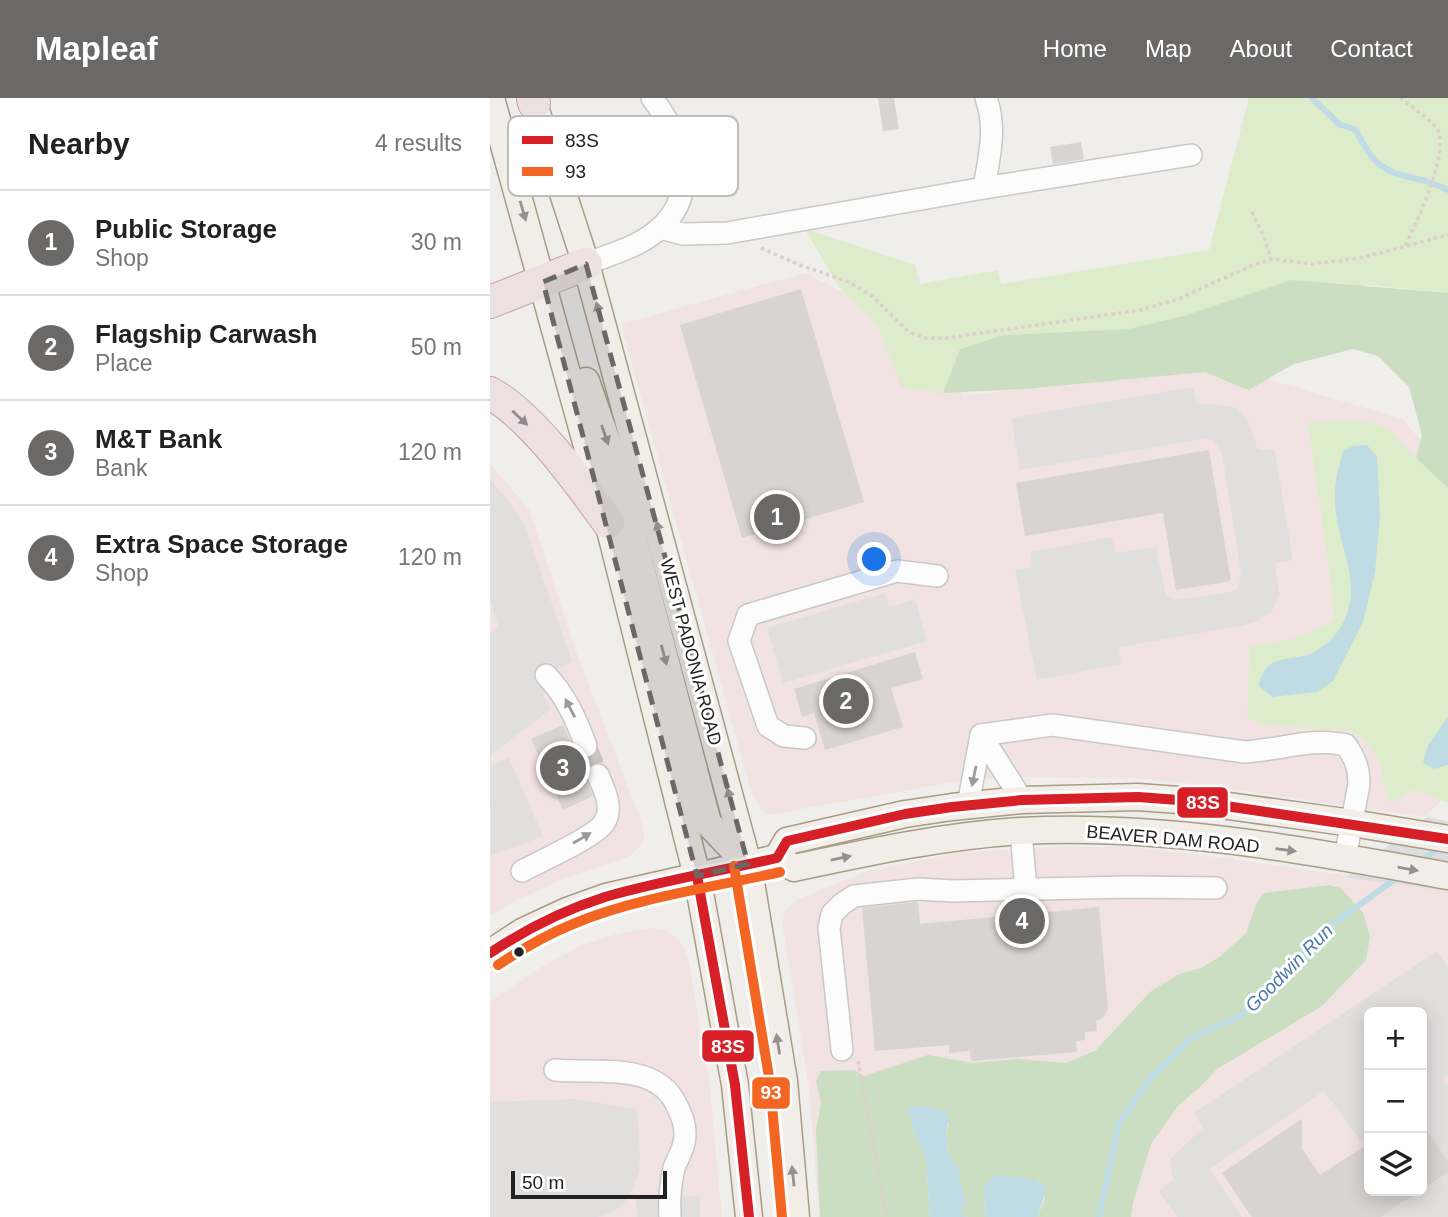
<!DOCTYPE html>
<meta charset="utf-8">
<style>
body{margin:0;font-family:Helvetica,sans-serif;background:#f2f2f2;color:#222}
.controls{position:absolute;right:21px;bottom:21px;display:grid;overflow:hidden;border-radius:10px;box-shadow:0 4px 18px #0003}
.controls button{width:63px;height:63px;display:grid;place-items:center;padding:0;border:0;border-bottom:2px solid #e0e0e0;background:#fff;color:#222;font:35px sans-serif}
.scale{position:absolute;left:21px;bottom:18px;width:156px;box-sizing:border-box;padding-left:7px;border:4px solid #222;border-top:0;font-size:19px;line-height:24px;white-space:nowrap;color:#222;-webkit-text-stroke:5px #fff;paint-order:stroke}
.you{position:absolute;left:385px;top:462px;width:24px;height:24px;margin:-18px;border:5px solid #fff;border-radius:50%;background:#1a73e8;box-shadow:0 0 0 10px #1a73e833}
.badge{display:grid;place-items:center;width:46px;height:46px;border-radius:50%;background:#6a6968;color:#fff;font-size:23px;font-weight:700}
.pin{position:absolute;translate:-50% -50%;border:4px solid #fff;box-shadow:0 2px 7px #0006}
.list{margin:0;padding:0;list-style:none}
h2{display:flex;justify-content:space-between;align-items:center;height:91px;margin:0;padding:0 28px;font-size:30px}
h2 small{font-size:23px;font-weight:400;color:#767676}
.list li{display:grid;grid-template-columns:46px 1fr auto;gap:21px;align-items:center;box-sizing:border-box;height:105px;padding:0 28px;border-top:2px solid #e0e0e0}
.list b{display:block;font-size:26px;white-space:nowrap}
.list p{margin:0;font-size:23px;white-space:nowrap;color:#767676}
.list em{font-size:23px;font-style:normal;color:#767676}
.icon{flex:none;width:38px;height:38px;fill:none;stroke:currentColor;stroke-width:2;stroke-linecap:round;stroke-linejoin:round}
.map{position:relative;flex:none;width:958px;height:1119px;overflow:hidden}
header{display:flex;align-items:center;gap:42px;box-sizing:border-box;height:98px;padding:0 35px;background:#6a6968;color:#fff}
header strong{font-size:33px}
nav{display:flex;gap:38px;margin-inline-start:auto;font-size:24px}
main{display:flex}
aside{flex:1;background:#fff}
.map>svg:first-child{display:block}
</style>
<header>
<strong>Mapleaf</strong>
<nav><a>Home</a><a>Map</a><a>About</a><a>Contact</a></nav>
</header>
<main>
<aside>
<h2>Nearby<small>4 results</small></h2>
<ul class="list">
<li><span class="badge">1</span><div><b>Public Storage</b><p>Shop</p></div><em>30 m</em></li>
<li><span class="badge">2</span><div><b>Flagship Carwash</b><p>Place</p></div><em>50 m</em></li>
<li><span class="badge">3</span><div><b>M&amp;T Bank</b><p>Bank</p></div><em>120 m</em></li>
<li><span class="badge">4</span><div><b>Extra Space Storage</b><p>Shop</p></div><em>120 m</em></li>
</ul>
</aside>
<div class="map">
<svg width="958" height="1119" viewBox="0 0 958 1119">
<rect width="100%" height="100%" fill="#f0eeeb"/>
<g fill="#f1e3e1" fill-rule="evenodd">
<polygon points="315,175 381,208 473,298 730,267 913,321 958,375 958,698 933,719 703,686 645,680 522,679 464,684 278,717 272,714 262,697 131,226"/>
<polygon points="0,366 39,411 86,553 150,720 155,738 147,752 138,759 66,784 21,805 0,818"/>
<path d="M575,749h63l59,6 261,37v327h-629l-10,-130 -27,-164 3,-12 11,-11 71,-29 95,-19zM879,914h53v179h-53z"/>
<polygon points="159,830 174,832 185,839 194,850 199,865 219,980 232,1119 0,1119 0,904 51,869 93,847 130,835"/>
</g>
<g fill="#ddeccb">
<polygon points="759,0 958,0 958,195 877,187 697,217 638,231 513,237 470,251 453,295 411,289 389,229 349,189 315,131 425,167 430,186 508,172 511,186 719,152"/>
<path d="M866,323l20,3 16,7 7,11 49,46v229l-20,28 6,24 14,-4v38l-34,-14 -23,14 -7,-17 -3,-22 -14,-23 -18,-10 -88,-7 -14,-8 3,-69c35,-5 54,-10 84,-27l-2,-31 -24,-167z"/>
</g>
<g fill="#cbdec1">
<polygon points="801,182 958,195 958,390 926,360 932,337 919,289 888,258 863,251 804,266 758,292 715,274 534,291 453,295 470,251 513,237 638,231 697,217"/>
<polygon points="840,787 851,790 873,815 880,838 876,862 832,908 727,971 710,989 688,1008 661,1046 643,1105 641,1119 547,1119 555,1101 551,1084 506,1077 494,1099 496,1119 477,1119 467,1115 468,1069 458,1055 456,1035 459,1025 418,1011 424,1035 436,1061 440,1119 330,1119 326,1032 331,1005 326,983 331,973 364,972 374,978 438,957 483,965 529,961 575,965 605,953 660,894 689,876 711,870 731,858 756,835 767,804 774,795"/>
</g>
<g fill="#e0dfde">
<polygon points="703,289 707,306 724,306 746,310 758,323 768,352 785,352 803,462 785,465 789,497 782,513 765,524 751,528 629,549 631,566 547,582 525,472 542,469 540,454 622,439 625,455 666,449 676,497 685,502 740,494 748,490 751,476 733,360 729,348 723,342 714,341 530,372 521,320"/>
<polygon points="0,382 19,403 35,428 82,564 67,571 53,597 61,611 0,657 0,536 8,528 0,500"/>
<polygon points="395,495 399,509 425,501 437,543 293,585 277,530"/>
<polygon points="19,660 53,738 1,758 0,668"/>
<polygon points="947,853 958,870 958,977 953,981 958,989 958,1064 932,1025 932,914 879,914 879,1045 875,1048 834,993 720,1071 752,1119 687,1119 669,1093 683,1082 680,1067 681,1060 713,1030 704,1015"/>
<polygon points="83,1001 147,1011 150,1056 149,1074 142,1093 132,1108 116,1117 107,1119 0,1119 0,1004"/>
<polygon points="958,1074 958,1119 891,1119 932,1093"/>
<polygon points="210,1098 210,1119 147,1119 146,1100"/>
</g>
<g fill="#bfdbe3">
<path d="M877,347l10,12 3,59 -5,56 -12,50 -30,59 -16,11 -45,5 -14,-12c2,-4 4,-11 7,-15 9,-14 31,-10 45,-16 15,-7 27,-18 34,-33 21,-43 -12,-84 -9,-128 0,-14 5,-29 8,-42l10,-5z"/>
<polygon points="958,619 958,667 944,671 933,665 938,647"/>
<path d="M421,1008c12,1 30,0 38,10l-3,17 2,20 10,14 8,40 -9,5 10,5h-37l-4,-58 -12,-26 -6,-24z"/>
<path d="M506,1077c16,2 38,1 51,12l-10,30h-51c-1,-15 -7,-35 10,-42z"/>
</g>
<polygon fill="#dedddd" points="937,719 958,723 958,780 943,791 856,779"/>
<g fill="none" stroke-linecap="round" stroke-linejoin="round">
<g stroke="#bfdbe3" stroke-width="6">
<path d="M822,0l27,26 17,6c27,58 47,37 92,60"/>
<polyline points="929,765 951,748"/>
<polyline points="609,1119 629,1025 661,979 701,940 751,918 778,887 820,849 837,830 911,777"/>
</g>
</g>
<g fill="#d7d4d2">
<polygon points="388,0 404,0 409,31 393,33"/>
<polygon points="591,44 594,61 563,66 560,49"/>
<polygon points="311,191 374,404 252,440 190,227"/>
<polygon points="719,352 741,483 686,492 673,415 535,438 526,385"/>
<polygon points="425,554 433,581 401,590 413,629 335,652 324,615 312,619 304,591"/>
<polygon points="73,627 103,698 73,712 41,641"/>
<polygon points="428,804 430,826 609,809 618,911 613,920 606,923 607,933 595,934 595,942 586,943 587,954 481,963 480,953 459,955 459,947 385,953 372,810"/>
<polygon points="812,1021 812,1050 830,1077 879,1045 879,1093 930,1093 891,1119 762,1119 732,1075"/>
<polygon points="932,1025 958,1064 958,1074 932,1092"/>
</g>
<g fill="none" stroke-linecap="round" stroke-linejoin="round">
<polyline stroke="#c7c5c3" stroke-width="21" stroke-dasharray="21 10" stroke-linecap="butt" points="96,648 108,677"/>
<g stroke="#c9c8c7" stroke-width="24">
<g id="minor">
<path d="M494,90c5,-30 13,-60 2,-90"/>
<polyline points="170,130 193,136 237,135 494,90 701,57"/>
<path d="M96,166c25,-10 53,-17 73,-35 43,-37 22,-93 -7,-131"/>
<path d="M56,577c20,21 30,44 40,71"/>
<path d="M491,637l71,-10 193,27c34,-2 68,-15 101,-7 9,13 13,23 13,39l-14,74"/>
<polyline points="315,640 294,638 278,628 249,543 258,517 407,473 447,478"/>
<polyline points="478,707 491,637 532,702"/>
<polyline points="531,733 536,792"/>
<path d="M32,773c17,-9 73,-34 82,-48 10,-15 0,-34 -6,-48"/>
<polyline points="352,952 339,830 342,816 352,806 364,798 428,791 464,793 638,789 726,790"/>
<path d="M65,972c42,4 102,-9 122,36 6,12 10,23 7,37 -2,9 -7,17 -10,25 -4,17 -5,32 -4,49"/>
</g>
</g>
<g stroke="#a79c86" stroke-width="29">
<g id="major">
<polyline points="1,0 118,424 207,778 245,987 259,1119"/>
<polyline points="42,0 96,166 258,766 294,983 306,1119"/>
<polyline points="96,283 121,355 218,725 256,765"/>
<polyline points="287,760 297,743 415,716 462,709 532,702 648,699 702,703 862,725 958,741"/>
<path d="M0,855l32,-21 45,-21 39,-14 171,-39 17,10c75,-16 149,-32 226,-37 141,-8 290,20 428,45"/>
</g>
</g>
<g stroke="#c5a2ac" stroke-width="34">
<g id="highway">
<polyline points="43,0 44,5"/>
<polyline points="0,204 96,166"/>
<path d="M0,295c43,24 89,89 118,129"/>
</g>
</g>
<g stroke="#dccecd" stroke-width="3.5" stroke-dasharray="3.5 3.5" stroke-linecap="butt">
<path d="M910,0c12,10 28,19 38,32 10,28 -20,88 -33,116"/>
<polyline points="762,114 774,139 781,161"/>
<polyline points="271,150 310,167 359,184 382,198 419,234 435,240 457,240 650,212 688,201 761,168 781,161 822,166 870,160 958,137"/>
<polyline points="368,963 397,1119"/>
</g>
<use href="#minor" stroke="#fdfcfc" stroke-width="21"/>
<use href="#major" stroke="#f3ede7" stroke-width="26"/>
<use href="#highway" stroke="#ece0e2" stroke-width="32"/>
<g stroke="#fff" stroke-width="16">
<g id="bus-1">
<polyline points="207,778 245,987 259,1119"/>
<path d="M0,855c36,-24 74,-43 115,-56 55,-16 116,-26 172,-39l10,-17 118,-27 47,-7 70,-7 116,-3 54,4 256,38"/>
</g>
</g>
<g stroke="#fff" stroke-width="16">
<g id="bus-2">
<polyline points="244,768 280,985 292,1119"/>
<path d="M8,867c24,-16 48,-30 75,-41 62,-26 141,-37 207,-52"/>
</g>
</g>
<use href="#bus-1" stroke="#d61f26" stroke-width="10"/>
<use href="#bus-2" stroke="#f26522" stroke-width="10"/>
</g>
<defs><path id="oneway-solid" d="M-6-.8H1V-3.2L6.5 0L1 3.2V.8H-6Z" transform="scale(1.75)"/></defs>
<g fill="#95928e">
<use href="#oneway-solid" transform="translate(33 113) rotate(74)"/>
<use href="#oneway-solid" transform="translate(109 214) rotate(-105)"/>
<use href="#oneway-solid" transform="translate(115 337) rotate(71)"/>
<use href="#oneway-solid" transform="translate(169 433) rotate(-105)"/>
<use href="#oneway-solid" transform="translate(174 557) rotate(75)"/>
<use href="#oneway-solid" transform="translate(240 700) rotate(-105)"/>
<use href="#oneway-solid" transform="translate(796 752) rotate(8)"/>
<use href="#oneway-solid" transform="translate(351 760) rotate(-12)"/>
<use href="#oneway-solid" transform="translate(918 771) rotate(10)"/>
<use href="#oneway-solid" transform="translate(288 946) rotate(-99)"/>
<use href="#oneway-solid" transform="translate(303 1078) rotate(-96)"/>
</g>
<use fill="#918a8c" href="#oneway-solid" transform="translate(30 320) rotate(43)"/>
<g fill="#9a9a9a">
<use href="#oneway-solid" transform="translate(80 610) rotate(-117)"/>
<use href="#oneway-solid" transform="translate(484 678) rotate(101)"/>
<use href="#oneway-solid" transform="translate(92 740) rotate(-30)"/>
</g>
<path fill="#6a6968" fill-opacity="0.2" stroke="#6a6968" stroke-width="5" stroke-dasharray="14 9" stroke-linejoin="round" d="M96,166l162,600 -51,12 -154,-594z"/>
<circle fill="#222" stroke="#fff" stroke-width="2.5" cx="29" cy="854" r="6"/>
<g text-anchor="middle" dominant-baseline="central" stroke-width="6" stroke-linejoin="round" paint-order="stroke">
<g font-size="18" fill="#222" stroke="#fff">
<text transform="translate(201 554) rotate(75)">WEST PADONIA ROAD</text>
<text transform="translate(683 741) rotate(5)">BEAVER DAM ROAD</text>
</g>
<g font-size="19" font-style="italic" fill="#4a7aab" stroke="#fff">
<text transform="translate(799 870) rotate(-45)">Goodwin Run</text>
</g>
</g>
<rect x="18" y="18" width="230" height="80" rx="10" fill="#fff" stroke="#bdbdbd" stroke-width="2"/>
<rect x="32" y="38" width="31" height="8" fill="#d61f26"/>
<rect x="32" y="69" width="31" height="9" fill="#f26522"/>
<g font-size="19" fill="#222">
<text x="75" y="49">83S</text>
<text x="75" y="80">93</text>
</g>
<g stroke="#fff" stroke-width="2.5">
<rect x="686" y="688" width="53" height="33" rx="7" fill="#d61f26"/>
<rect x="211" y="931" width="54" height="34" rx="7" fill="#d61f26"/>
<rect x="261" y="978" width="40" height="34" rx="7" fill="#f26522"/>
</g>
<g font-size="19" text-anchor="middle" font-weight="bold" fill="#fff">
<text x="713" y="711">83S</text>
<text x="238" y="955">83S</text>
<text x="281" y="1001">93</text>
</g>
</svg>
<div class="controls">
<button>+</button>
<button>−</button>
<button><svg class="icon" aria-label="layers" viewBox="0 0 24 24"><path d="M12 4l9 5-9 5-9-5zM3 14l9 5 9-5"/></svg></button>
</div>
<div class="scale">50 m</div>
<div class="you"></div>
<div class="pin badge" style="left:287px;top:419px">1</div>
<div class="pin badge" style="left:356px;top:603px">2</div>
<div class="pin badge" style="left:73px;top:670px">3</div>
<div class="pin badge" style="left:532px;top:823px">4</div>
</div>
</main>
